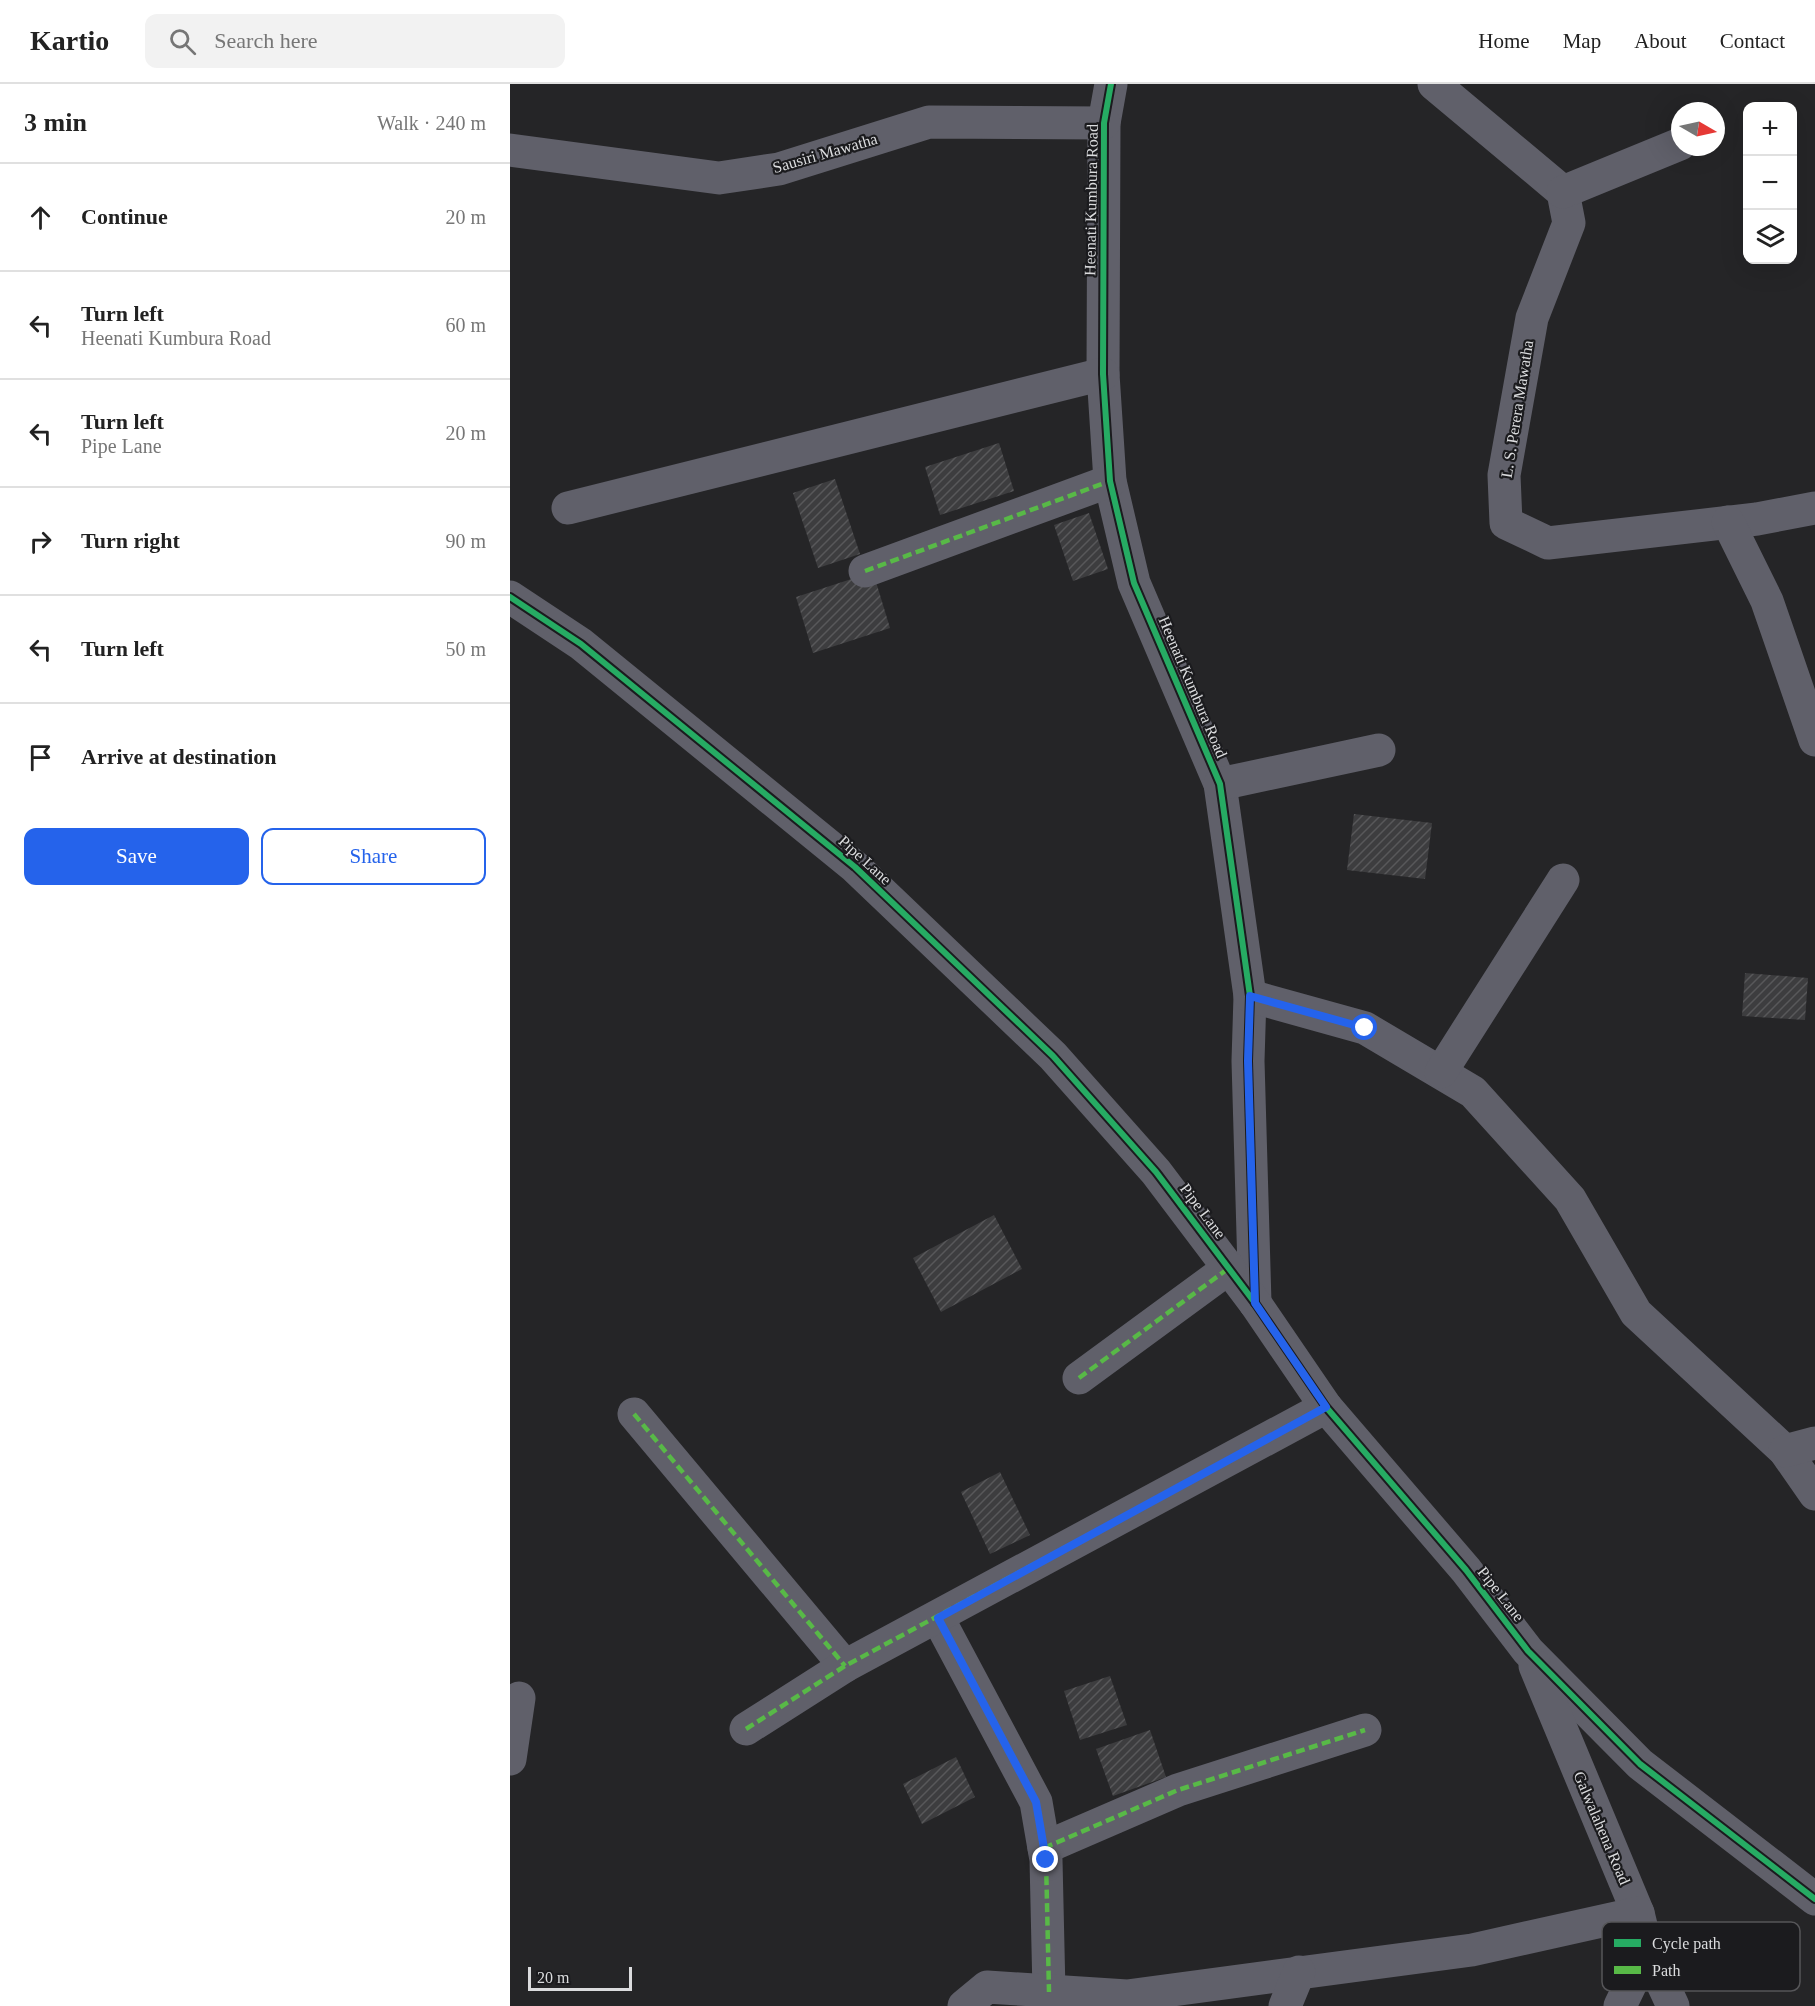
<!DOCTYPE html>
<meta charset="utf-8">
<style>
body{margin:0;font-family:Georgia,serif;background:#f2f2f2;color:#222}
.controls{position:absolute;right:18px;top:18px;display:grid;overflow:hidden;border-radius:12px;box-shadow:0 6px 24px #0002}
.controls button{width:54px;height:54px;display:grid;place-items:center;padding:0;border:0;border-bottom:2px solid #e0e0e0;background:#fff;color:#222;font:30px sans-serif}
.compass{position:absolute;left:1161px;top:18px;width:54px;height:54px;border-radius:50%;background:#fff;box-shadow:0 6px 24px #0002;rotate:99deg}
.scale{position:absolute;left:18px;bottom:15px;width:104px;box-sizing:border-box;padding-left:6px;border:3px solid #dbdcde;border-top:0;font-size:16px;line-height:21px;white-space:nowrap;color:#dbdcde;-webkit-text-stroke:4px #1b1b1e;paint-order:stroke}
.stop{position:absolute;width:18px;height:18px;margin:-14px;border:4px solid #2563eb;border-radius:50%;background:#fff}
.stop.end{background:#2563eb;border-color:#fff;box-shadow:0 2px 6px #0008}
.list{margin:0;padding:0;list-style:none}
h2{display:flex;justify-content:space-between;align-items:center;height:78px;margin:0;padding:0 24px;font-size:26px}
h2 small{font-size:20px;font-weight:400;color:#767676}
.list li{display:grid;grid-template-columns:39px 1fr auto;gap:18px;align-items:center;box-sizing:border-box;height:108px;padding:0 24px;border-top:2px solid #e0e0e0}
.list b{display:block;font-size:22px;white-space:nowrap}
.list p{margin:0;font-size:20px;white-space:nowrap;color:#767676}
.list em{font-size:20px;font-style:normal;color:#767676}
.actions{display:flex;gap:12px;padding:18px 24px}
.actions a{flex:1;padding:14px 0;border:2px solid #2563eb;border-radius:12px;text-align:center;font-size:21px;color:#2563eb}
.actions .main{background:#2563eb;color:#fff}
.icon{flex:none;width:33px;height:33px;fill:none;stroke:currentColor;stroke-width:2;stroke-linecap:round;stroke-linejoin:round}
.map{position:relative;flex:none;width:1305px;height:1922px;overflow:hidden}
header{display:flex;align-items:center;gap:36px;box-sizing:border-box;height:84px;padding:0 30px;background:#fff;border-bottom:2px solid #e0e0e0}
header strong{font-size:28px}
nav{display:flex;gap:33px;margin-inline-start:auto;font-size:21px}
.search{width:420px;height:54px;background:#f2f2f2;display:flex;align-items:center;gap:15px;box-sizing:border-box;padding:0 21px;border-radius:12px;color:#767676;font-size:22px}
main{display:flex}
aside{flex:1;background:#fff}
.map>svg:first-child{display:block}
</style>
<header>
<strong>Kartio</strong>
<div class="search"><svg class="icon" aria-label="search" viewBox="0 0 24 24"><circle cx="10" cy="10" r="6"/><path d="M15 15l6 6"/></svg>Search here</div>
<nav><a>Home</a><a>Map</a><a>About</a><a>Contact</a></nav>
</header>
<main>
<aside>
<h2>3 min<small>Walk · 240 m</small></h2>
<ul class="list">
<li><svg class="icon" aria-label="ahead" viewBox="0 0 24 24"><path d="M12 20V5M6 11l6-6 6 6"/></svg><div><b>Continue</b></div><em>20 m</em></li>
<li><svg class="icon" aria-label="left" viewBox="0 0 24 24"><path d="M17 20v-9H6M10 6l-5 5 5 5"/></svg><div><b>Turn left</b><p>Heenati Kumbura Road</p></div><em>60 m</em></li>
<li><svg class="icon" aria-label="left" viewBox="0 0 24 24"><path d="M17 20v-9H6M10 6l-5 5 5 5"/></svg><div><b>Turn left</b><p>Pipe Lane</p></div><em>20 m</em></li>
<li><svg class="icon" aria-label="right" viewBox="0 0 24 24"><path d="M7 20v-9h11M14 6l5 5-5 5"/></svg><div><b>Turn right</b></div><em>90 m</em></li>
<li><svg class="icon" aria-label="left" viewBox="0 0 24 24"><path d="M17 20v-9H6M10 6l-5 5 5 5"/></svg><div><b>Turn left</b></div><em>50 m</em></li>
<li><svg class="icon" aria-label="arrive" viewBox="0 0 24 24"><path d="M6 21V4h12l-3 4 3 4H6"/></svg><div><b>Arrive at destination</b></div></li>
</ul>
<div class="actions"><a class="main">Save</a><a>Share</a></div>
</aside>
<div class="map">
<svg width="1305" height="1922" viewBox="0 0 1305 1922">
<defs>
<pattern id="building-hatch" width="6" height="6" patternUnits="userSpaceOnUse" patternTransform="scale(1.5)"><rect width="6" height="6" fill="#3d3d3f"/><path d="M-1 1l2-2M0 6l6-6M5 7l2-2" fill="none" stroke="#58585a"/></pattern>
</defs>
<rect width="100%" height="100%" fill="#252527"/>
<g fill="url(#building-hatch)">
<polygon points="489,359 504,407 430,431 415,383"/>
<polygon points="325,395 350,470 308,484 283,409"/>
<polygon points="579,429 598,485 563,497 544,441"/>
<polygon points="363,488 380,544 303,569 286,513"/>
<polygon points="844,730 922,739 915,795 837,786"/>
<polygon points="1235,889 1298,894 1295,936 1232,932"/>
<polygon points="484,1131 512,1185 431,1228 403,1174"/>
<polygon points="490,1388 520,1451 480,1470 451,1408"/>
<polygon points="600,1592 617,1641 570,1656 554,1607"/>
<polygon points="640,1646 656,1693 603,1712 586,1665"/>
<polygon points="446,1673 465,1713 412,1740 393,1700"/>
</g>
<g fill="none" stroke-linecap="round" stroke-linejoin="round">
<g stroke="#60606a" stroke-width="33">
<polyline points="601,0 594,39 593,290 600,397 624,499 710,700 740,912 738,977 745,1219"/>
<polyline points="924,0 1053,108 1059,139 1022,234 994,391 996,439 1038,459 1247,435 1305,424"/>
<polyline points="0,66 209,94 269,85 419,38 594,39"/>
<polyline points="1053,108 1170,60"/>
<polyline points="58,424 593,290"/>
<polyline points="1218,438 1257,517 1305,656"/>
<polyline points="355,487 600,397"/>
<polyline points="0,513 71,560 345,783 543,972 646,1088 745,1219 816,1323 956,1486 1018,1567 1130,1680 1305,1815"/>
<polyline points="710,700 869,666"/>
<polyline points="740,912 855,944 963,1008 1060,1115 1126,1229 1275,1367 1305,1410"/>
<polyline points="931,988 1053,796"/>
<polyline points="569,1294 719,1184"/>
<polyline points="124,1330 335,1582"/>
<polyline points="1275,1367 1305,1359"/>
<polyline points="428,1534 526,1718 536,1776 539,1908"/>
<polyline points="1025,1582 1128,1829 1137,1866 1163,1922"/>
<polyline points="236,1645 335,1582 816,1323"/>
<polyline points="0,1675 9,1614"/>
<polyline points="534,1764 668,1706 855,1646"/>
<polyline points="454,1922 477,1903 617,1912 962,1866 1128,1829"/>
<polyline points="775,1922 789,1888"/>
<polyline points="1110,1922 1137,1866"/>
</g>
<g stroke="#58b947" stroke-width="4.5" stroke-dasharray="9 4.5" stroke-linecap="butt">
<polyline points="355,487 600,397"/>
<polyline points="569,1294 719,1184"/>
<polyline points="124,1330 335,1582"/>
<polyline points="428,1534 526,1718 536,1776 539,1908"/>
<polyline points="236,1645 335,1582 816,1323"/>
<polyline points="534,1764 668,1706 855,1646"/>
</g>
<g stroke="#1b1b1e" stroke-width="10">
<g id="cycleway">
<polyline points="601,0 594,39 593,290 600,397 624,499 710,700 740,912 738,977 745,1219"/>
<polyline points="0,513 71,560 345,783 543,972 646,1088 745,1219 816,1323 956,1486 1018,1567 1130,1680 1305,1815"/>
</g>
</g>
<use href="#cycleway" stroke="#26ab63" stroke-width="6"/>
</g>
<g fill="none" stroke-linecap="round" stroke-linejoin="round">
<polyline stroke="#2563eb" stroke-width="8" points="536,1776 526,1718 428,1534 816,1323 745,1219 738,977 740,912 855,944"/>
</g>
<g text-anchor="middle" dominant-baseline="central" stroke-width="4.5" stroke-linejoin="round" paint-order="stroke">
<g font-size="16" fill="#dbdcde" stroke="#1b1b1e">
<text transform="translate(315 69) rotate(-16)">Sausiri Mawatha</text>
<text transform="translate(581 116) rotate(-89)">Heenati Kumbura Road</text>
<text transform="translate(1007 325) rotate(-81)">L. S. Perera Mawatha</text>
<text transform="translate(683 603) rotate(67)">Heenati Kumbura Road</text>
<text transform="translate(355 776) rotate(42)">Pipe Lane</text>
<text transform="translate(693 1127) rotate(53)">Pipe Lane</text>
<text transform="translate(991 1510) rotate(52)">Pipe Lane</text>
<text transform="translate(1092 1744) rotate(67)">Galwalahena Road</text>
</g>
</g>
<rect x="1092" y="1838" width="198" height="69" rx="9" fill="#1b1b1e" stroke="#555558" stroke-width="1.5"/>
<rect x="1104" y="1855" width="27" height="8" fill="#26ab63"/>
<rect x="1104" y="1882" width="27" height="8" fill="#58b947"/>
<g font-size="16" fill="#dbdcde">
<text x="1142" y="1865">Cycle path</text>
<text x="1142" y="1892">Path</text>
</g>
</svg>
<div class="controls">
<button>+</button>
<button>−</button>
<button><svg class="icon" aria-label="layers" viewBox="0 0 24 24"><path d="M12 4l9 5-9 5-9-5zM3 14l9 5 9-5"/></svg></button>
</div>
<svg class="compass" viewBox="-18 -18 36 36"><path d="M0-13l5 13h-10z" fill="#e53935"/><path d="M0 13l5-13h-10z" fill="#767676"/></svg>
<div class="scale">20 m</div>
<div class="stop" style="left:855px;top:944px"></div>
<div class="stop end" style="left:536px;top:1776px"></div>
</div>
</main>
